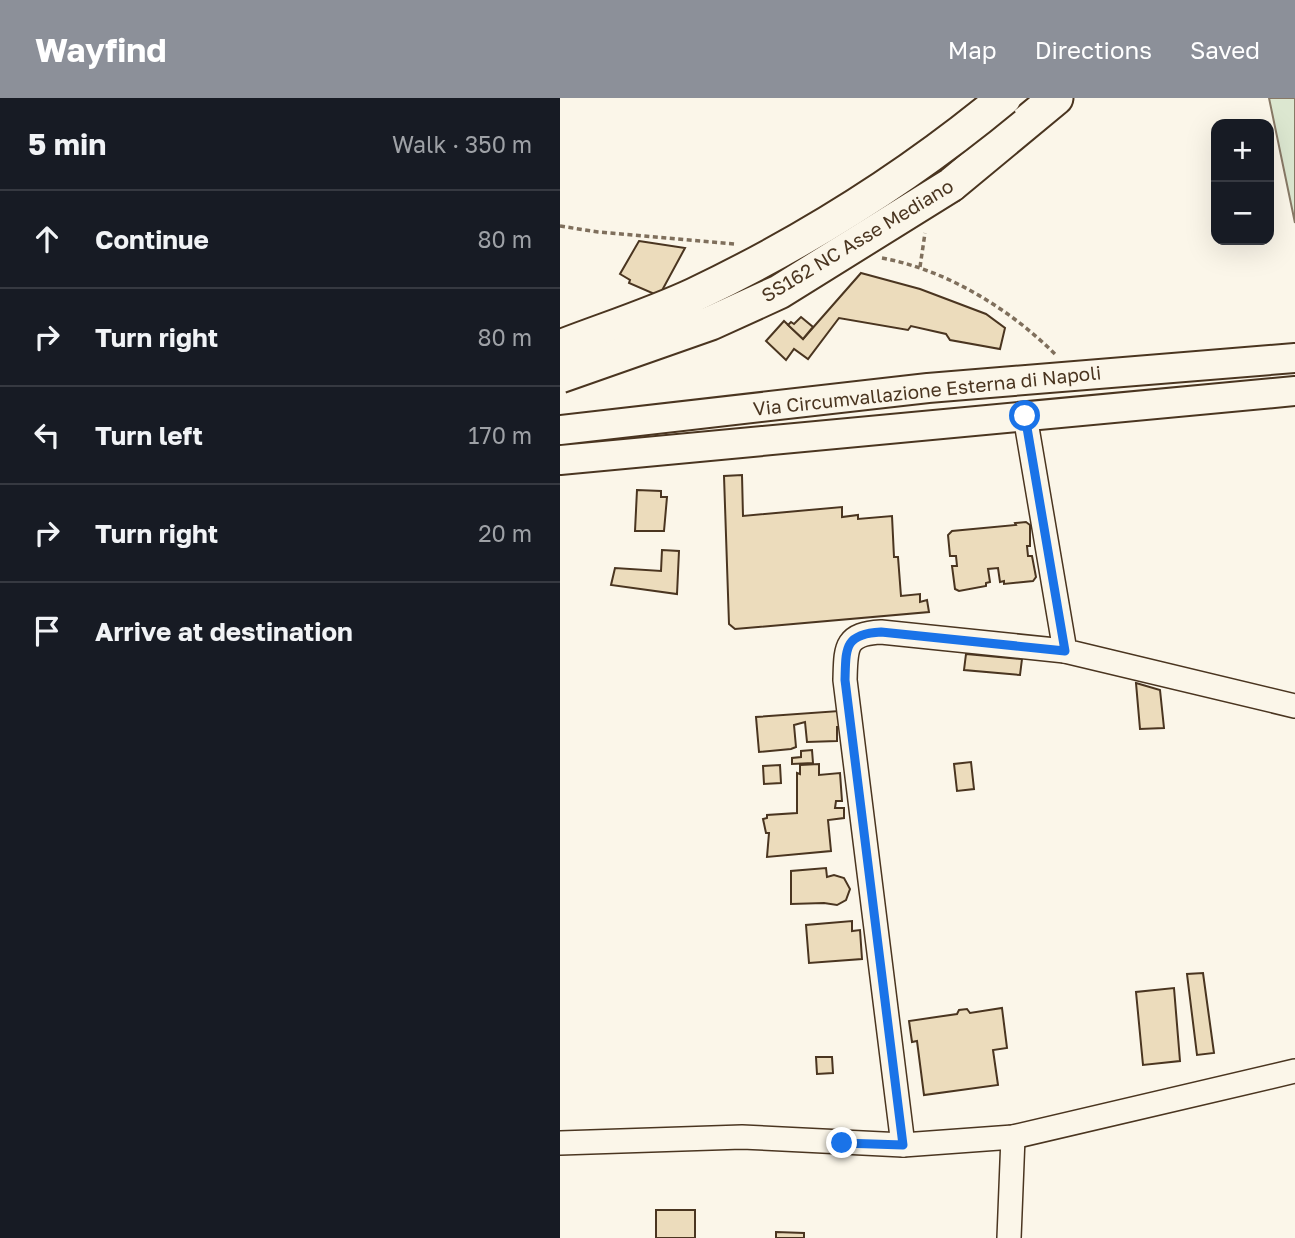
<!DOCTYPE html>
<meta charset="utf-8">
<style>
body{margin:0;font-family:"Golos Text",sans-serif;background:#242831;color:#f1f3f6}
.controls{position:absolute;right:21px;top:21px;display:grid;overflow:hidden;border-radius:14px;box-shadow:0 7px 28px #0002}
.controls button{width:63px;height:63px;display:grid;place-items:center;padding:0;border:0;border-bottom:2px solid #363941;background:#171b24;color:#f1f3f6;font:35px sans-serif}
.stop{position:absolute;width:21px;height:21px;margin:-16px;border:5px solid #1a73e8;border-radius:50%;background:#fff}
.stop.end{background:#1a73e8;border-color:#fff;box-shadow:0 2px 7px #0008}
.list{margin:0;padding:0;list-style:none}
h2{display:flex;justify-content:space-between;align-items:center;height:91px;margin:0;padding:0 28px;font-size:30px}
h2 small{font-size:23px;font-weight:400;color:#9ea1a6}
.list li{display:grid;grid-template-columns:46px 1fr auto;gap:21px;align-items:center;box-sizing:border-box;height:98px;padding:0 28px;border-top:2px solid #363941}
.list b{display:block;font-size:26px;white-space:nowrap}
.list em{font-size:23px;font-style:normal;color:#9ea1a6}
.icon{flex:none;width:38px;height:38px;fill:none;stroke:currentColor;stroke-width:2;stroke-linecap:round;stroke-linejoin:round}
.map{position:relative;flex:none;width:735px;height:1140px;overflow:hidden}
header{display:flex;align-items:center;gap:42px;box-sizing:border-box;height:98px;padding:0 35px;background:#8c9099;color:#fff}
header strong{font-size:33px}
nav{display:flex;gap:38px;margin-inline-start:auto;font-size:24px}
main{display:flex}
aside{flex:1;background:#171b24}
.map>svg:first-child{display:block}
</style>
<header>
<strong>Wayfind</strong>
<nav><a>Map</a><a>Directions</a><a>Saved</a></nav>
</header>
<main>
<aside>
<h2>5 min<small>Walk · 350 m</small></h2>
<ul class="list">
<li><svg class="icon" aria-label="ahead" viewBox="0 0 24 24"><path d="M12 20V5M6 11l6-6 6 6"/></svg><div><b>Continue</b></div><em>80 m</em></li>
<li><svg class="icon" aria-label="right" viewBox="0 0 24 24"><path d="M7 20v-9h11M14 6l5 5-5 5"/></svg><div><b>Turn right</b></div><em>80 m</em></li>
<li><svg class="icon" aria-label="left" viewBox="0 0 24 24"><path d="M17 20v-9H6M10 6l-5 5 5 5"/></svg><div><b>Turn left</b></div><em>170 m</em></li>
<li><svg class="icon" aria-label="right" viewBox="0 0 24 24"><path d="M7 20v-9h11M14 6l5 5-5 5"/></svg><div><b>Turn right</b></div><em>20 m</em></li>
<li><svg class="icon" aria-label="arrive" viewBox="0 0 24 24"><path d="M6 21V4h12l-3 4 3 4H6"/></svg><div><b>Arrive at destination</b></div></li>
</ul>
</aside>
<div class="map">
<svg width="735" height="1140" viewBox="0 0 735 1140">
<rect width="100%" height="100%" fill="#fbf6e9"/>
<polygon fill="#dce7d0" stroke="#887966" stroke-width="2" points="709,0 735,0 735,125"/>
<g fill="#ecdcbc" stroke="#4a3520" stroke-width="2">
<polygon points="79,143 125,150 99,198 69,185 70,182 60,176"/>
<polygon points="301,175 360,191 426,216 445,230 440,251 390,242 386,236 351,228 348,232 279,220 248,261 234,251 226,262 206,243 224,223 243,241"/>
<polygon points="241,219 253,229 243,241 228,227 231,224 234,226"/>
<polygon points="182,377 183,418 282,409 282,419 298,417 298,421 332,418 334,459 338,459 341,498 360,496 360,504 367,502 369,514 175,531 169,526 164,378"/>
<polygon points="77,392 101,393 101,399 107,399 104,433 75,433"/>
<polygon points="466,424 470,427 470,448 467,448 468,458 472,458 476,479 473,483 444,486 444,483 440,484 438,470 428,471 430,484 426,485 426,488 399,493 395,491 392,468 397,468 396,458 390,458 388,437 392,433 456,427 455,425"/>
<polygon points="102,452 119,453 117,496 51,487 55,470 101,473"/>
<polygon points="406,556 462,561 460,577 404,572"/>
<polygon points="576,585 600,592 604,630 580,631"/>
<polygon points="279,613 280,629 277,629 277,643 247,644 245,624 234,627 236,649 231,651 199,654 196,619"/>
<polygon points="252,652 253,665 232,666 232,660 241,659 241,653"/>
<polygon points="411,664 414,691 397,693 394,666"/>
<polygon points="259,666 259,677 280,675 282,703 276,703 275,710 284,710 284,720 268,722 271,753 207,759 209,735 206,735 203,721 207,720 207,717 237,715 237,675 240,676 240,667"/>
<polygon points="220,667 221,685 204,686 203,668"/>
<polygon points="266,770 267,779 274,777 284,780 290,791 286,802 277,807 264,805 231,806 231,773"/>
<polygon points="292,823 292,833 300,832 302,861 249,865 246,827"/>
<polygon points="643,875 654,955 637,957 627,876"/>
<polygon points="614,890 620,963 583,967 576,894"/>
<polygon points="442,910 447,950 433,952 438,987 364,997 357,943 352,944 349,923 397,916 399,912 407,911 410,915"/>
<polygon points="256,959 272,959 273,975 257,976"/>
<rect x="96" y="1112" width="39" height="28"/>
<polygon points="216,1134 244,1135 244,1140 216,1140"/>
</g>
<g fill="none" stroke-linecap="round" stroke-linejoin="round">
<g stroke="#4a3520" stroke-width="26">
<g id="minor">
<polyline points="465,318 505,553 735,608"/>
<polyline points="0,1045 182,1039 343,1047 453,1039 735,973"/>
<path d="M343,1047l-58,-465c1,-32 -1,-46 36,-48l184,19"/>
<polyline points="449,1140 453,1039"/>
</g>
</g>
<g stroke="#4a3520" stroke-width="32">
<g id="major">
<polyline points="0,332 368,290 735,260"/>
<polyline points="0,362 735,293"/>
</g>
</g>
<g stroke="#4a3520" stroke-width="37">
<polyline id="highway" points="391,87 496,0"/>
</g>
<g stroke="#7f6f5c" stroke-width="3.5" stroke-dasharray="5 3.5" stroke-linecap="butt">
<polyline points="0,128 38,134 175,146"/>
<path d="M322,160c65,12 128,51 174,97"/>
<polyline points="360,169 365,135"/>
</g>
<use href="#minor" stroke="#fbf6e9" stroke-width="23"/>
<use href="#major" stroke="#fbf6e9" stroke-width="28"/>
<use href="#highway" stroke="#fbf6e9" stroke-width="33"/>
<g stroke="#4a3520" stroke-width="37" stroke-linecap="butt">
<g id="highway-bridge">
<path d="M0,249c44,-17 91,-32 134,-52 111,-53 216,-119 310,-197"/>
<polyline points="0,278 151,225 219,194 391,87"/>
</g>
</g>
<use href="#highway-bridge" stroke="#fbf6e9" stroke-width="33"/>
</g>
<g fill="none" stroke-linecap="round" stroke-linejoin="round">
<path stroke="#1a73e8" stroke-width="9" d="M282,1045l61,2 -58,-465c1,-32 -1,-46 36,-48l184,19 -40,-235"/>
</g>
<g text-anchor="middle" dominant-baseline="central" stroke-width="5" stroke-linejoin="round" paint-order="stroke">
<g font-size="19" fill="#4a3520" stroke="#fbf6e9">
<text transform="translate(297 142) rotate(-31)">SS162 NC Asse Mediano</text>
<text transform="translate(367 292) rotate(-6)">Via Circumvallazione Esterna di Napoli</text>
</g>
</g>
</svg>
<div class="controls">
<button>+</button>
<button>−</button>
</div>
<div class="stop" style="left:465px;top:318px"></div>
<div class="stop end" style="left:282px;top:1045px"></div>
</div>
</main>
